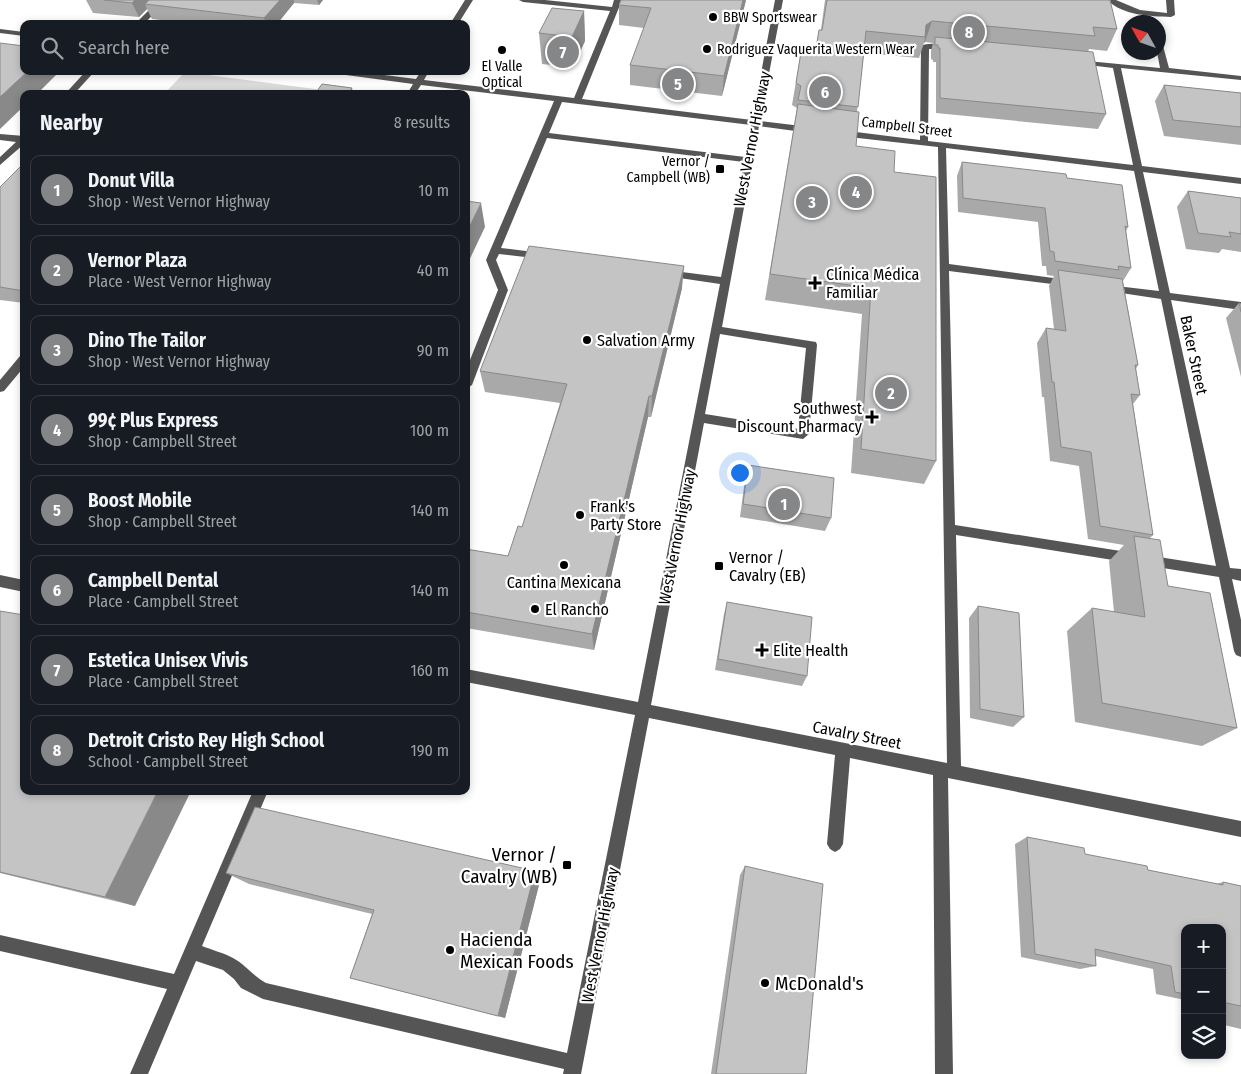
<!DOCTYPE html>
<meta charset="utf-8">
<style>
body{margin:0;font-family:"Fira Sans Condensed",sans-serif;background:#20242c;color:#f1f3f6}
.controls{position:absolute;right:15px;bottom:15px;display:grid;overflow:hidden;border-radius:10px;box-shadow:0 2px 8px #0003}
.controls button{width:45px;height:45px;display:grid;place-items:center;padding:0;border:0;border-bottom:1px solid #363941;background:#171b24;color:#f1f3f6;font:25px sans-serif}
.compass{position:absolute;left:1121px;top:15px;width:45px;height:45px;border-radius:50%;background:#171b24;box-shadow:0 2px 8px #0003;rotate:310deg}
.you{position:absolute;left:739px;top:472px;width:18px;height:18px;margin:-12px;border:4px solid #fff;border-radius:50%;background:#1a73e8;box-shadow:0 0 0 8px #1a73e833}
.badge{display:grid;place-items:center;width:32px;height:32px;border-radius:50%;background:#858687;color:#fff;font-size:16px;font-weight:700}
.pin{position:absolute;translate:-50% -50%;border:2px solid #fff;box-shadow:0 1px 5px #0006}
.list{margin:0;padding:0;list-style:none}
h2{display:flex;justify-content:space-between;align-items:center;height:65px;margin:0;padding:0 20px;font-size:21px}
h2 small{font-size:16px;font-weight:400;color:#9ea1a6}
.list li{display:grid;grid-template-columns:32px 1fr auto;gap:15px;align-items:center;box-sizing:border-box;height:70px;margin:0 10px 10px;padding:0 10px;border:1px solid #363941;border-radius:10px}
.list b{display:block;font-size:19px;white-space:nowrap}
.list p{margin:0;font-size:16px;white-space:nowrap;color:#9ea1a6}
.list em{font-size:16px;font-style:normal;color:#9ea1a6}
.icon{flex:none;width:28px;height:28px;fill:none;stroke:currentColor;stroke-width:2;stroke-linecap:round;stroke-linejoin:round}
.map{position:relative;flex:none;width:1241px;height:1074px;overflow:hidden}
.search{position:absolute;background:#171b24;box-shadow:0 2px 8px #0003;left:20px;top:20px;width:450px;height:55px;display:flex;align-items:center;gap:12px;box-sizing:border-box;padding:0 18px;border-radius:10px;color:#9ea1a6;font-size:19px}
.panel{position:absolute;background:#171b24;box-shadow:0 2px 8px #0003;left:20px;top:90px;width:450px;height:705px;border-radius:10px}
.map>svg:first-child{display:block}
</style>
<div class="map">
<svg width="1241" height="1074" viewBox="0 0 1241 1074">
<rect width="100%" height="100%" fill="#fff"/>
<polygon fill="#dcdcdc" points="185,72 330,91 328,94 164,94"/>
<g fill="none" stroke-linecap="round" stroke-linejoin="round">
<g fill="#555" fill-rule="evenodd">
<polygon points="159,0 167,0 144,24 135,24"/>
<polygon points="465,0 473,0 458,24 450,24"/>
<path d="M519,0h26l67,7 2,-7h8l-40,99 170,21 23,-120h8l-23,121 50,6 4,3 -4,3 -51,-7 -37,201 94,15 1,3 -8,89 -6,5 -99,-16 -53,282 296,58 -9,-616 -98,-11 -4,-3 4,-3 80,10 1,-94c7,-4 24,-2 31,2l-4,2 -19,-1 -1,92 205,24 -20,-97 -33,-4 -4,-2 1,-2 83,8 -3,-16h1v-12l4,2 7,26 72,8v4l-120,-12 21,98 99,12v6l-98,-12 27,121 71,9v8l-70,-10 59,268 11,1v12l-9,-2 9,41v37l-5,-2 -2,-4 -15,-74 -263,-42 5,231 280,55v16l-293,-59 5,296h-18l-2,-299 -83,-17 -7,86 -3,5 -5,3 -5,-3 -3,-5 8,-89 -186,-37 -68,356h-18l1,-5 -301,-70 -22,-11 -7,-9 -11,-9 -27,-9 -48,113h-18l37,-85 -167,-38v-16l174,39 79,-183h15l-66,155c10,4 22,7 31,12 13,7 20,18 33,25l301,70 68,-338 -169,-33v-13l172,33 82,-418 -54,-8 -5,-3 5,-3 55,7 23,-115 -197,-24 -46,110 41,5 5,3 -5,3 -43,-5 -3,6 12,30 -36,95 -6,4v-19l32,-80 -12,-30 68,-159 -133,-16 -6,9h-8l6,-10 -82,-11 -4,-2h26l63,8 5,-8h8l-5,9 150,18 36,-87 -87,-9zM562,102l189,23 -6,32 -196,-24zM946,148l188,23 25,120 -51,-6 -5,3 5,3 53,8 55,267 -261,-41 -6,-254 119,15 5,-3 -5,-3 -119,-16zM720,334l86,14 -8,81 -93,-15z"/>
<path d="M1107,0h9l24,10 27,3 -1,-13h8l1,15 -4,2c-21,-1 -47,-1 -64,-17z"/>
<polygon points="0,29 24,32 24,36 0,33"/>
<polygon points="86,71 95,71 74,94 65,94"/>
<polygon points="0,134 24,136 24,144 0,165 0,157 16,142 0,140"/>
<polygon points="24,355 24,367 4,391 0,392 0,380 20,356"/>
<polygon points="0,575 24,580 24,592 0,587"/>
</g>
</g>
<g fill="#a9a9a9">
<polygon points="86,0 323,0 319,5 294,3 277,24 193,24 152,19 147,9 139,17 93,13"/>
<polygon points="746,0 722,96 630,85 630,65 644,28 619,25 619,5"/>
<polygon points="825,0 1110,0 1117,29 1107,51 1089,49 1088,52 1106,114 1098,129 936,113 936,62 933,62 933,60 931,59 931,51 933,43 925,42 924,43 919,58 864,53 857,111 856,146 894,172 936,461 924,484 851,473 862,314 765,300 797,108 792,105 801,52 815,54 819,30 821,30"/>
<polygon points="584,11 585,41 573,67 542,64 539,33"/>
<polygon points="1164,85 1241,93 1241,145 1164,136 1155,101"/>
<polygon points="962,162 1067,178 1128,227 1126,231 1131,268 1123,281 1138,365 1136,369 1140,395 1133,404 1153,535 1150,538 1168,586 1237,728 1202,746 1075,722 1067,631 1092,608 1114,612 1109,561 1124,545 1088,539 1079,466 1050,461 1044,397 1042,397 1037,343 1046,328 1054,329 1049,286 1054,276 1047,275 1046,266 1042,266 1038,222 958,212 957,176"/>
<polygon points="24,163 24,303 0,300 0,187"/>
<polygon points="1188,191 1241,198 1241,252 1222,249 1219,253 1186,249 1177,207"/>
<polygon points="682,288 651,417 648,417 594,650 466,628 466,549 508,556 522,527 560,403 485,392 480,371"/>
<polygon points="1239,303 1241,304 1241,377 1226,318"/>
<polygon points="748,465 831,518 825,531 740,517 745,479"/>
<polygon points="727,602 807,676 802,686 715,670 724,614"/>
<polygon points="978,606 1024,717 1013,727 970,718 969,618"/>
<polygon points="0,611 135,906 0,873"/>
<polygon points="1027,837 1085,854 1148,870 1216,884 1223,882 1241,886 1241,1029 1224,1025 1222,1013 1222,928 1185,928 1185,1000 1156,994 1153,969 1095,956 1096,966 1080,969 1021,957 1015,844"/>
<polygon points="745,866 806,1074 711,1074 740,875"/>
<polygon points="226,873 540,881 505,1018 350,978 372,914 249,884"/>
</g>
<g fill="#898989">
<polygon points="135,0 156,0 145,4 147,9 139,17 132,3"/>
<polygon points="280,0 294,0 294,3 277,24 266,24 264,18"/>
<polygon points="317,0 323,0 319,5"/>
<polygon points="743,0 746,0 722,96 724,76"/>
<polygon points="584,11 585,41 573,67 572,37"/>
<polygon points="932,21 925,42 924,43 925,37 926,25"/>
<polygon points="28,71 60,71 37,94 24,94 24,106 0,129 0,97"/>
<polygon points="352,88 353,94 348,94"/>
<polygon points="481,203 485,227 466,267 466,234"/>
<polygon points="684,266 682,288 651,417 652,396"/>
<polygon points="649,396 648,417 594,650 592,634"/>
<polygon points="158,791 191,791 135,906 105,897"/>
<polygon points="535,871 540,881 505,1018 498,1016"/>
</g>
<g fill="#c4c4c4" stroke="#898989">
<polygon points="104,0 135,0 132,3"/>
<polygon points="149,0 280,0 264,18 145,4"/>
<polygon points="621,0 743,0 724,76 630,65 651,8 619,5"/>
<polygon points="827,0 1110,0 1117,29 1093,27 1095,36 932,21 926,25 925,37 866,31 858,107 798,100 801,86 796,83 801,52 815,54 819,30 822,30"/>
<polygon points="552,8 584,11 572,37 539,33"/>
<polygon points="935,37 1093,52 1106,114 940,98 940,48 938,48 938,45 935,45"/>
<polygon points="0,43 24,46 24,71 28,71 0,97"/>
<polygon points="322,84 352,88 348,94 315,94"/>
<polygon points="1164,85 1241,93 1241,127 1173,120"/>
<polygon points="798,104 859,112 856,146 895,151 894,172 936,177 936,461 861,449 871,288 770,274"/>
<polygon points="962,162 1066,174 1067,178 1122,185 1128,227 1125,226 1131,268 1118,266 1119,270 1055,261 1054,252 1050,251 1045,208 963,198"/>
<polygon points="24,163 24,291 0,287 0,187"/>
<polygon points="1188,191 1241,198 1241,234 1229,232 1231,237 1198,233"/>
<polygon points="466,201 481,203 466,234"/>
<polygon points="529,246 684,266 652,396 649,396 592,634 466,612 466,549 508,556 518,526 522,527 567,384 480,371"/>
<polygon points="1058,270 1122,279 1138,365 1135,365 1140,395 1131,394 1153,535 1100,526 1091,452 1061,447 1054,382 1052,382 1046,328 1066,331"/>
<polygon points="1239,303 1241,304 1241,312"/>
<polygon points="748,465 834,478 831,518 743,504"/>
<polygon points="1134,536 1160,540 1168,586 1210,593 1237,728 1102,703 1092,608 1145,617"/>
<polygon points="727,602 812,617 807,676 718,659"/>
<polygon points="978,606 1019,613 1024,717 980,709"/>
<polygon points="0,611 24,615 24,791 158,791 105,897 0,872"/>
<polygon points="255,807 535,871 498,1016 350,978 374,910 226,873"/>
<polygon points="1027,837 1084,848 1085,854 1147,866 1148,870 1223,885 1223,882 1241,886 1241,1006 1222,1002 1222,928 1185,928 1185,994 1175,992 1171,966 1095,949 1096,966 1035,954"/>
<polygon points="745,866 823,884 806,1074 716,1074"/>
</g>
<g fill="#000" stroke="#fff" stroke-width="2">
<circle cx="713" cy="17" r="5"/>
<circle cx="707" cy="49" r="5"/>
<circle cx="502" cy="50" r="5"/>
<rect x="715" y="164" width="10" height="10" rx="2.5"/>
<path d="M812.5 275.5h5v5h5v5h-5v5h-5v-5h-5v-5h5z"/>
<circle cx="587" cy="340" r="5"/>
<path d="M869.5 409.5h5v5h5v5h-5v5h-5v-5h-5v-5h5z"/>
<circle cx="580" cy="515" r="5"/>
<circle cx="564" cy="565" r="5"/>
<rect x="714" y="561" width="10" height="10" rx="2.5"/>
<circle cx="535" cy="609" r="5"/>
<path d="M759.5 642.5h5v5h5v5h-5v5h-5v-5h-5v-5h5z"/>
<rect x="562" y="860" width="10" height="10" rx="2.5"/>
<circle cx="450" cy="950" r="5"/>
<circle cx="765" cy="983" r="5"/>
</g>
<g text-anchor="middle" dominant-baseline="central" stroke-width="4.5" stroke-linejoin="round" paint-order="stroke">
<g font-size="14" fill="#000" stroke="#fff" text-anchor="start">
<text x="723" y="17">BBW Sportswear</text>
<text x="717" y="49">Rodriguez Vaquerita Western Wear</text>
<text x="502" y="66" text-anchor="middle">El Valle<tspan x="502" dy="16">Optical</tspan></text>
<text x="710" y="161" text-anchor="end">Vernor /<tspan x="710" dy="16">Campbell (WB)</tspan></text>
</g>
<g font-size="14" fill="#000" stroke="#fff">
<text transform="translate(907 127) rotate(7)">Campbell Street</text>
</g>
<g font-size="16" fill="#000" stroke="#fff">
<text transform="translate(752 139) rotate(-79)">West Vernor Highway</text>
<text transform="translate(1194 355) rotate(78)">Baker Street</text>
<text transform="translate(677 537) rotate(-79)">West Vernor Highway</text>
<text transform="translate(857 735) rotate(11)">Cavalry Street</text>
<text transform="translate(600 935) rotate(-79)">West Vernor Highway</text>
</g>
<g font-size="16" fill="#000" stroke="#fff" text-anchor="start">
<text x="826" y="274">Clínica Médica<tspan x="826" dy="18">Familiar</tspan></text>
<text x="597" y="340">Salvation Army</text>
<text x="862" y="408" text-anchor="end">Southwest<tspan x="862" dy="18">Discount Pharmacy</tspan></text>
<text x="590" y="506">Frank's<tspan x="590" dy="18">Party Store</tspan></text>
<text x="729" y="557">Vernor /<tspan x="729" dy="18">Cavalry (EB)</tspan></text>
<text x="564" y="582" text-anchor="middle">Cantina Mexicana</text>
<text x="545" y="609">El Rancho</text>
<text x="773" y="650">Elite Health</text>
</g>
<g font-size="19" fill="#000" stroke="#fff" text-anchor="start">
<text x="557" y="854" text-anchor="end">Vernor /<tspan x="557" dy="22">Cavalry (WB)</tspan></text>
<text x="460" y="939">Hacienda<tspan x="460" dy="22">Mexican Foods</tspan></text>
<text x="775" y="983">McDonald's</text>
</g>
</g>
</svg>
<div class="controls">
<button>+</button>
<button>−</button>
<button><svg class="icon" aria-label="layers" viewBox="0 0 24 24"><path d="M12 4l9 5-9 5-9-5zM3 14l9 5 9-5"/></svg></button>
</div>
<svg class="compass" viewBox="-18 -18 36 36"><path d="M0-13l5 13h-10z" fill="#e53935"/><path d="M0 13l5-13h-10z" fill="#9ea1a6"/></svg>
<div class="you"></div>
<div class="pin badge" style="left:784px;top:504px">1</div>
<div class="pin badge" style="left:891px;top:393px">2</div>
<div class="pin badge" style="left:812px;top:202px">3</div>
<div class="pin badge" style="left:856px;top:192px">4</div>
<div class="pin badge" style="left:678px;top:84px">5</div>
<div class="pin badge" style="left:825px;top:92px">6</div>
<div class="pin badge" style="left:563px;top:52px">7</div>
<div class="pin badge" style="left:969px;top:32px">8</div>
<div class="search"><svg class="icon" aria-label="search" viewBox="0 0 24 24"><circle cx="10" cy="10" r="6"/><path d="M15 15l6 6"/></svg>Search here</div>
<section class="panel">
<h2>Nearby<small>8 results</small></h2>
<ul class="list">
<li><span class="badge">1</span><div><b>Donut Villa</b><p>Shop · West Vernor Highway</p></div><em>10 m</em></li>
<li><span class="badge">2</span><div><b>Vernor Plaza</b><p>Place · West Vernor Highway</p></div><em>40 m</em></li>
<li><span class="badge">3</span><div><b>Dino The Tailor</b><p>Shop · West Vernor Highway</p></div><em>90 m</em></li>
<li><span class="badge">4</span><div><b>99¢ Plus Express</b><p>Shop · Campbell Street</p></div><em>100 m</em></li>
<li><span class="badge">5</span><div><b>Boost Mobile</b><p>Shop · Campbell Street</p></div><em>140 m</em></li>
<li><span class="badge">6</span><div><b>Campbell Dental</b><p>Place · Campbell Street</p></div><em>140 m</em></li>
<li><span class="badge">7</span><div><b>Estetica Unisex Vivis</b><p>Place · Campbell Street</p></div><em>160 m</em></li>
<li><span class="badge">8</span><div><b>Detroit Cristo Rey High School</b><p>School · Campbell Street</p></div><em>190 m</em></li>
</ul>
</section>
</div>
